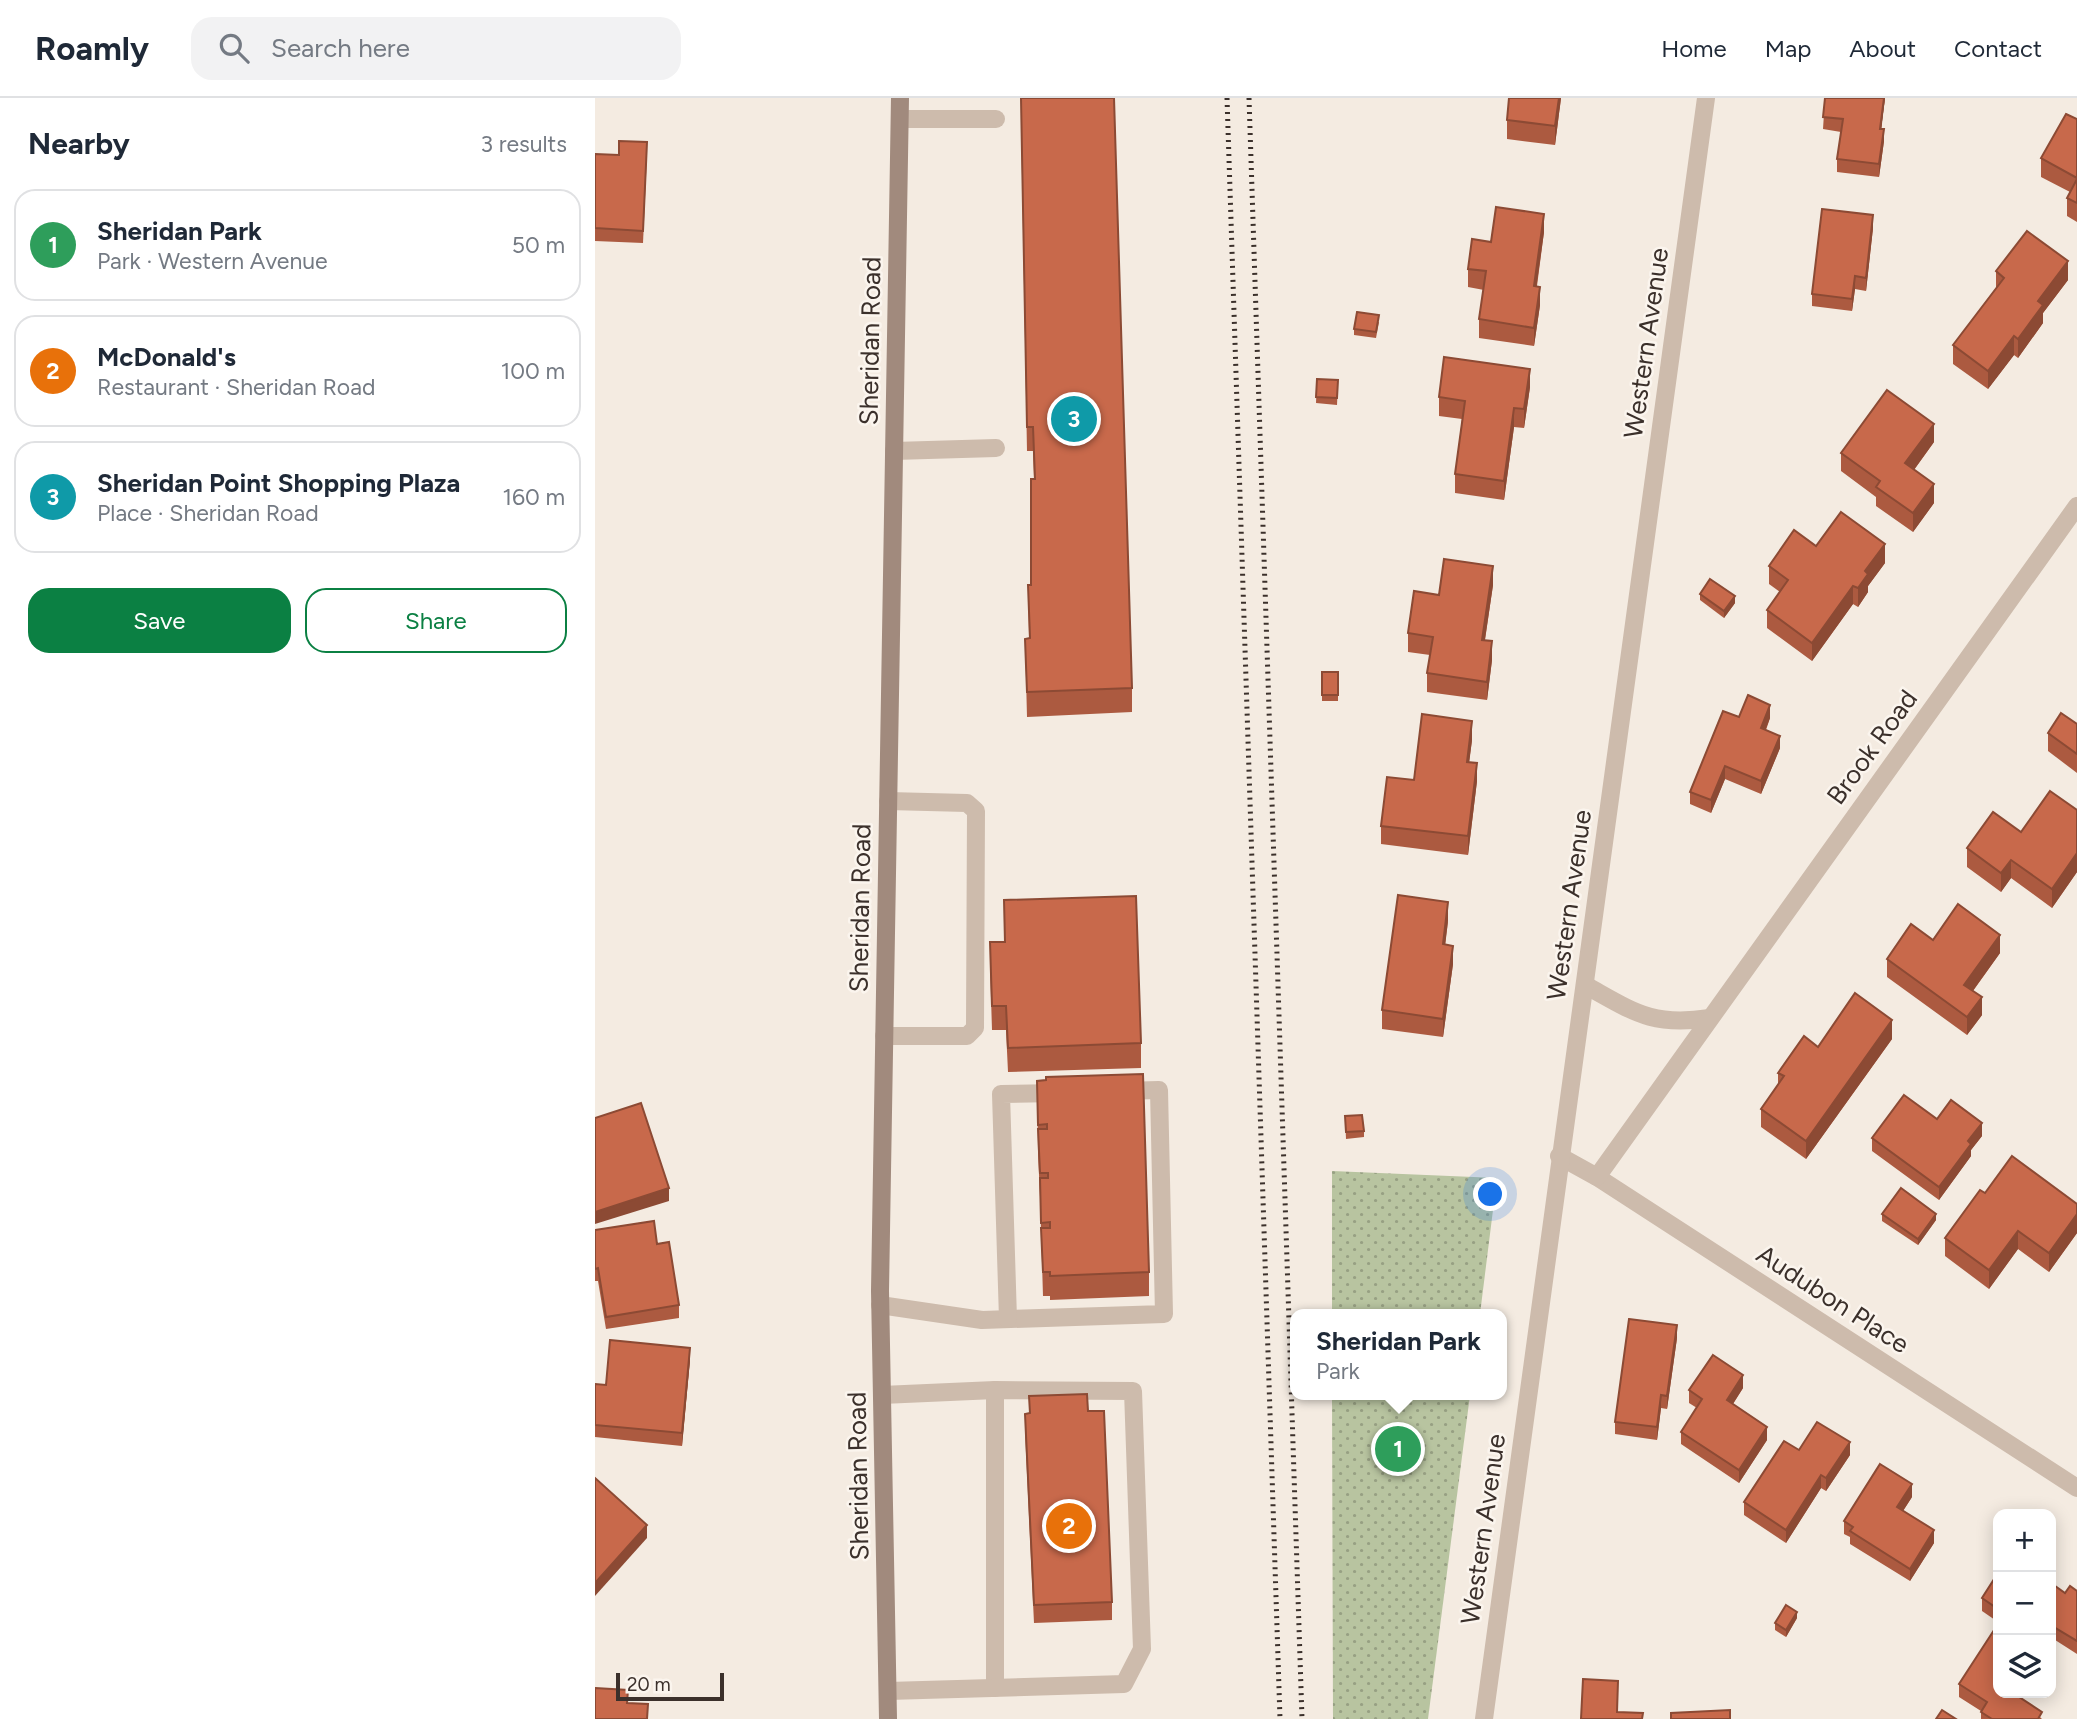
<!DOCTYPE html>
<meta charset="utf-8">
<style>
body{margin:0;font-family:Figtree,sans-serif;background:#f2f2f3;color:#1f2937}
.controls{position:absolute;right:21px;bottom:21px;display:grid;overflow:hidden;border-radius:14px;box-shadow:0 4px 18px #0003}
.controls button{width:63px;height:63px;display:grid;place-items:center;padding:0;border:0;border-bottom:2px solid #e0e1e3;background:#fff;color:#1f2937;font:35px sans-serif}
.scale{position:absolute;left:21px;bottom:18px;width:108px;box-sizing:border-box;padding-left:7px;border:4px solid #3b302b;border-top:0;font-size:19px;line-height:24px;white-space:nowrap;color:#3b302b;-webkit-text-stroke:5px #fbf5ee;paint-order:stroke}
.you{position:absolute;left:896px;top:1097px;width:24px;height:24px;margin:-18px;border:5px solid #fff;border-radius:50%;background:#1a73e8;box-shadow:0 0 0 10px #1a73e833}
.badge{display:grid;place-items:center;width:46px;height:46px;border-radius:50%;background:#0b8043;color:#fff;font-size:23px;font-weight:700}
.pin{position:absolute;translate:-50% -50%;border:4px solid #fff;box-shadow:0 2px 7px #0006}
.popup{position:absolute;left:695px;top:1211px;width:217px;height:91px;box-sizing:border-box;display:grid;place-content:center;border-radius:14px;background:#fff;filter:drop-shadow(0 2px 5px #0005);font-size:23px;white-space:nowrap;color:#747a83}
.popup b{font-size:26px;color:#1f2937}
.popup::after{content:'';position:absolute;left:50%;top:100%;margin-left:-14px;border:14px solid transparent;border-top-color:#fff}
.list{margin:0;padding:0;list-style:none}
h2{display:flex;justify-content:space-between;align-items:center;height:91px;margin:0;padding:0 28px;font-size:30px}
h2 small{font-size:23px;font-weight:400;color:#747a83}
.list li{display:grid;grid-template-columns:46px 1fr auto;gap:21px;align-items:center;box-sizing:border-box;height:112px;margin:0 14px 14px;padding:0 14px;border:2px solid #e0e1e3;border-radius:21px}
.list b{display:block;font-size:26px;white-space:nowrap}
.list p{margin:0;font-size:23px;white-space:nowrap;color:#747a83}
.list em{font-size:23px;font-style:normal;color:#747a83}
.actions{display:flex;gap:14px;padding:21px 28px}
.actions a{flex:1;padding:16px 0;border:2px solid #0b8043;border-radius:21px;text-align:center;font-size:24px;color:#0b8043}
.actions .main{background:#0b8043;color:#fff}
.icon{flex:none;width:38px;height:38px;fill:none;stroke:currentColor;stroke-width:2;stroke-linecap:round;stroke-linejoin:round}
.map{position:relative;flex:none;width:1482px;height:1621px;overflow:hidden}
header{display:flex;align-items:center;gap:42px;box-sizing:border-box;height:98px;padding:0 35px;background:#fff;border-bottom:2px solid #e0e1e3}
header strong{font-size:33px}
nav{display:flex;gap:38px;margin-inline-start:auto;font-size:24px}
.search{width:490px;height:63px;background:#f2f2f3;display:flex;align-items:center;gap:18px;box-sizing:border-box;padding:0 24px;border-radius:21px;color:#747a83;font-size:26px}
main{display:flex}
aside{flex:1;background:#fff}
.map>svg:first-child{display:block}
</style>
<header>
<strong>Roamly</strong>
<div class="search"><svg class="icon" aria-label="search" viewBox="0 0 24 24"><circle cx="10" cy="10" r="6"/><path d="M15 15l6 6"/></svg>Search here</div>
<nav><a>Home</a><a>Map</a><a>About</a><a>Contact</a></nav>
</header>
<main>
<aside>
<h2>Nearby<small>3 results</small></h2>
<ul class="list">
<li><span class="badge" style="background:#2e9e5b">1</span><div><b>Sheridan Park</b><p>Park · Western Avenue</p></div><em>50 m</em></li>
<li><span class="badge" style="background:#e8710a">2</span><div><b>McDonald's</b><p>Restaurant · Sheridan Road</p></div><em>100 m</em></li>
<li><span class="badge" style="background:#0f9aa8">3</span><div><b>Sheridan Point Shopping Plaza</b><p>Place · Sheridan Road</p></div><em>160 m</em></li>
</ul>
<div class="actions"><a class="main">Save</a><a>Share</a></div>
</aside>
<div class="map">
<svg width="1482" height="1621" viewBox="0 0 1482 1621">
<defs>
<pattern id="park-dots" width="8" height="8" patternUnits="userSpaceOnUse" patternTransform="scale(1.75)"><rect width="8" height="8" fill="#b8c4a0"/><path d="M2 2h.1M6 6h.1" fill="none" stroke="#97a083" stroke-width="1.8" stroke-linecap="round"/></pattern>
</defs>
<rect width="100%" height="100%" fill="#f4ebe1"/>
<g fill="url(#park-dots)">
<polygon points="737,1073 902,1080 885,1216 737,1216"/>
<polygon points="737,1297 875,1297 833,1621 738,1621"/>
</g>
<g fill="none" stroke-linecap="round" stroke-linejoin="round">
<g stroke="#cdbbac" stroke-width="18">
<polyline points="305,21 401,21"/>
<polyline points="299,353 401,350"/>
<polyline points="289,938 372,938 380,930 381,713 372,705 293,703"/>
<polyline points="285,1207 387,1222 569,1216 564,992 526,993"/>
<polyline points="413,1221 406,996 463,995"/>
<polyline points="400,1292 400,1590"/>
<polyline points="287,1297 400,1292 538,1293 547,1551 529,1586 293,1593"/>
</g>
<g stroke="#cdbbac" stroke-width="18">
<path d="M990,887c49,27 67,42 125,33"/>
<polyline points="964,1058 1002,1079 1482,1390"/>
<polyline points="1002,1079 1482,408"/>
<path d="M889,1621c72,-541 149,-1081 222,-1621"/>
</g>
<polyline stroke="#a18a7d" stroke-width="18" points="293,1621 285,1193 305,0"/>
<g stroke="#3b302b" stroke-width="5" stroke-dasharray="2 5" stroke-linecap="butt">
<polyline points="632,0 685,1621"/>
<polyline points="654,0 707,1621"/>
</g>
</g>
<g fill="#ac5a40">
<polygon points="966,0 960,47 912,41 912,22"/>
<polygon points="1230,0 1290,0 1286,31 1289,43 1284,79 1242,74 1242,61 1246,34 1228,31"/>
<polygon points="1482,21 1482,124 1472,118 1472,100 1475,94 1446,79 1446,60"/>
<polygon points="426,22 537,590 537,614 432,619 430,541 434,540 433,487 436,487 439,381 438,353 432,353"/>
<polygon points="0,56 52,57 48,145 0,143"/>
<polygon points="1278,130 1271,193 1260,191 1257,213 1217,208 1217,196"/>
<polygon points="949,134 942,188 945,207 939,248 884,240 884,221 889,192 873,189 873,171 896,144"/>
<polygon points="1401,173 1473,182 1448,215 1448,225 1423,260 1419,257 1393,291 1358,266 1358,247 1401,190"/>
<polygon points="784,224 781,240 759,237 759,231"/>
<polygon points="722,281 743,282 742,307 721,305"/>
<polygon points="935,289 929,330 919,329 909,402 860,395 860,376 867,321 844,318 844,299"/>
<polygon points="1339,344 1319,372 1339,405 1318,434 1281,408 1281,399 1246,373 1246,355"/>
<polygon points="1290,465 1273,488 1273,494 1263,509 1258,506 1217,563 1172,530 1172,512 1185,494 1174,486 1174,468"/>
<polygon points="898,487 890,542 897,562 892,602 832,594 832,575 835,557 813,554 813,535 844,497"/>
<polygon points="1105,496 1140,505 1129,520 1105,502"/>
<rect x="727" y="574" width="16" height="29"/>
<polygon points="1144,619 1175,620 1171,632 1185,650 1166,696 1130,681 1116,715 1095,706 1095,694"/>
<polygon points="1482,626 1482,675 1453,653 1453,635"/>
<polygon points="877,642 874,664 882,683 873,757 786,746 786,728 819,682"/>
<polygon points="1482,712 1482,774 1457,810 1416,780 1406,794 1372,769 1372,750 1426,734"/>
<polygon points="409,802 546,945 546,970 413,974 411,932 397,932 395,868 395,844 409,844"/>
<polygon points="853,823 850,847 858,866 848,939 787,931 787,912"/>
<polygon points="1338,842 1405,855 1378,893 1387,917 1372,937 1292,879 1292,861"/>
<polygon points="1297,941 1211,1061 1166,1029 1166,1011 1183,987 1183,975 1223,949"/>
<polygon points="442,983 554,1174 554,1198 455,1202 455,1198 448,1198 445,1099 443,1055"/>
<polygon points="750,1018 769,1033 769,1039 751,1041"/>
<polygon points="1342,1021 1387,1038 1376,1052 1376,1058 1344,1102 1277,1053 1277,1040"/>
<polygon points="1390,1095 1482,1106 1482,1135 1454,1174 1423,1151 1394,1191 1350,1158 1350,1140"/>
<polygon points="1287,1116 1341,1122 1323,1147 1287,1123"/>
<polygon points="0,1132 62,1146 84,1207 84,1220 11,1231 3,1183 0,1183"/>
<polygon points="1082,1240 1072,1311 1066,1310 1062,1342 1020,1336 1020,1324"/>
<polygon points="95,1262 87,1348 0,1339 0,1286 11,1287"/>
<polygon points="1148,1290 1138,1306 1172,1342 1144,1385 1086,1346 1086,1334 1102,1310 1094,1305 1094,1292"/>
<polygon points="434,1298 493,1313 517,1504 517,1522 439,1525 430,1334 430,1316 434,1316"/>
<polygon points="1204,1352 1255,1357 1231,1393 1226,1390 1191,1445 1149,1417 1149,1404"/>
<polygon points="1317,1399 1308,1413 1339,1445 1315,1483 1255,1446 1255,1439 1249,1436 1249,1423"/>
<polygon points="1403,1475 1403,1524 1387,1513 1387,1500"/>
<polygon points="1456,1485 1470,1495 1482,1493 1482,1556 1457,1540"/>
<polygon points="1202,1520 1191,1539 1180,1532 1180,1525"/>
<polygon points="1364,1586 1403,1595 1426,1595 1424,1598 1447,1621 1386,1621 1386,1613 1364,1599"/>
</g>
<g fill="#8c4a34">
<polygon points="964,0 966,0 960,47 960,28"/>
<polygon points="1289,0 1290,0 1285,43 1285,31"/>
<polygon points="1289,31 1289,43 1284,79 1284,66"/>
<polygon points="949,116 949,134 939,206 939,188"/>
<polygon points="1278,117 1278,130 1271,193 1271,180"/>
<polygon points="1473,163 1473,182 1448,215 1448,225 1423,260 1423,241 1443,203"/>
<polygon points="1260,178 1260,191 1257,213 1257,201"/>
<polygon points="945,189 945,207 939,248 939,230"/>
<polygon points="1419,238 1419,257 1393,291 1393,273"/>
<polygon points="935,271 935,289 929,330 929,311"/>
<polygon points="919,310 919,329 909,402 909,383"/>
<polygon points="1339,326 1339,344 1310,384 1310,365"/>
<polygon points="1339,386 1339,405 1318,434 1318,415"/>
<polygon points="1290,446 1290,465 1273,488 1273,494 1263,509 1263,490 1270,473"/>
<polygon points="898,468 898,487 887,561 887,542"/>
<polygon points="1258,488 1258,506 1217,563 1217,545"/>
<polygon points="1140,498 1140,505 1129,520 1129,513"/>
<polygon points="897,543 897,562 892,602 892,584"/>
<polygon points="1175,607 1175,620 1166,643 1166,630"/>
<polygon points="877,623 877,642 872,682 872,664"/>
<polygon points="1185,638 1185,650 1166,696 1166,683"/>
<polygon points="882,665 882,683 873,757 873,738"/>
<polygon points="1130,668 1130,681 1116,715 1116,702"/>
<polygon points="1482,755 1482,774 1457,810 1457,791"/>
<polygon points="1416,762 1416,780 1406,794 1406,775"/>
<polygon points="853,804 853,823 848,865 848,846"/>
<polygon points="1405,837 1405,855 1369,905 1369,887"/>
<polygon points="858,848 858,866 848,939 848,921"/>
<polygon points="1387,899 1387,917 1372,937 1372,919"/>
<polygon points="1297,922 1297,941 1211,1061 1211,1043"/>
<polygon points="1387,1025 1387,1038 1376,1052 1376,1058 1344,1102 1344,1089 1373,1043"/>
<polygon points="74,1090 74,1103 0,1126 0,1114"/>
<polygon points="1341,1116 1341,1122 1323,1147 1323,1141"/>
<polygon points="1482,1116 1482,1135 1454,1174 1454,1155"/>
<polygon points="1423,1133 1423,1151 1394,1191 1394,1172"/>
<polygon points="1082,1227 1082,1240 1072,1311 1072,1298"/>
<polygon points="95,1250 95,1262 87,1348 87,1335"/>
<polygon points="1148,1277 1148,1290 1132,1315 1132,1302"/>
<polygon points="1066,1297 1066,1310 1062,1342 1062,1329"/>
<polygon points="1172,1329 1172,1342 1144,1385 1144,1372"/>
<polygon points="1255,1344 1255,1357 1231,1393 1231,1380"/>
<polygon points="1226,1377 1226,1390 1191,1445 1191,1432"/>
<polygon points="1317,1386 1317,1399 1302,1422 1302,1409"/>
<polygon points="52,1427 52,1440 0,1498 0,1485"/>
<polygon points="1339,1432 1339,1445 1315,1483 1315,1471"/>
<polygon points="1202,1514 1202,1520 1191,1539 1191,1532"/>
<polygon points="1457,1528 1457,1540 1456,1543 1456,1530"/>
</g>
<g fill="#c8694b" stroke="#8c4a34" stroke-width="2">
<polygon points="426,0 519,0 537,590 432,594 430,541 435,540 433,487 436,487 436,381 440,381 438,329 432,329"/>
<polygon points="914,0 964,0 960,28 912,22"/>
<polygon points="1230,0 1289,0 1285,31 1289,31 1284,66 1242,61 1248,21 1228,19"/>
<polygon points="1471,16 1482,21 1482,80 1446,60"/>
<polygon points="24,43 52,44 48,133 0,130 0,56 24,57"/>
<polygon points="1482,81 1482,105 1472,100"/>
<polygon points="901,109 949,116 939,188 945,189 939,230 884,221 891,173 873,171 877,141 896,144"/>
<polygon points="1227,111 1278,117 1271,180 1260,178 1257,201 1217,196"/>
<polygon points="1432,133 1473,163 1443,203 1448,207 1423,241 1419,238 1393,273 1358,247 1409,180 1401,173"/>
<polygon points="762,214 784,217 781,234 759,231"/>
<polygon points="849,259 935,271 929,311 919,310 909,383 860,376 870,303 844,299"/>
<polygon points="722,281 743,282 742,300 721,299"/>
<polygon points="1292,292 1339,326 1310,365 1339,386 1318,415 1281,389 1285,383 1246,355"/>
<polygon points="1246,414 1290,446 1270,473 1273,476 1263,490 1258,488 1217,545 1172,512 1193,482 1174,468 1199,432 1221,448"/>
<polygon points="849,461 898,468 887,542 897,543 892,584 832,575 838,539 813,535 819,493 844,497"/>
<polygon points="1115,481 1140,498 1129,513 1105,496"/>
<rect x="727" y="574" width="16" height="23"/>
<polygon points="1153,597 1175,607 1166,630 1185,638 1166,683 1130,668 1116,702 1095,694 1128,613 1144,619"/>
<polygon points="1466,615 1482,626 1482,656 1453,635"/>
<polygon points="827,616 877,623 872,664 882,665 873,738 786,728 792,679 819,682"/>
<polygon points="1455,693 1482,712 1482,755 1457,791 1416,762 1406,775 1372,750 1398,714 1426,734"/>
<polygon points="803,797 853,804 848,846 858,848 848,921 787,912"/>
<polygon points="541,798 546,945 413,950 411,908 397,908 395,844 410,844 409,802"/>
<polygon points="1363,806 1405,837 1369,887 1387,899 1372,919 1292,861 1316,826 1338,842"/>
<polygon points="1260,895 1297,922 1211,1043 1166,1011 1189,978 1183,975 1209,938 1223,949"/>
<polygon points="548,976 554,1174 455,1178 455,1174 448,1174 446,1130 455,1130 455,1124 446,1125 445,1080 453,1080 453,1075 445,1075 443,1031 452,1031 452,1026 443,1027 442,983 451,982 451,979"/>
<polygon points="1309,997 1342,1021 1356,1002 1387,1025 1373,1043 1376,1046 1344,1089 1277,1040"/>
<polygon points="46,1005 74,1090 0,1114 0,1020"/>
<polygon points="767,1017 769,1033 751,1034 750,1018"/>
<polygon points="1417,1058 1482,1106 1482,1116 1454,1155 1423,1133 1394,1172 1350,1140 1385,1092 1390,1095"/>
<polygon points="1306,1090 1341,1116 1323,1141 1287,1116"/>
<polygon points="59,1123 62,1146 74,1144 84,1207 11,1219 3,1170 0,1171 0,1132"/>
<polygon points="1034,1221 1082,1227 1072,1298 1066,1297 1062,1329 1020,1324"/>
<polygon points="15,1242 95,1250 87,1335 0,1327 0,1286 11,1287"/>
<polygon points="1118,1257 1148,1277 1132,1302 1172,1329 1144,1372 1086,1334 1107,1301 1094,1292"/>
<polygon points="492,1296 493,1313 509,1313 517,1504 439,1507 430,1316 435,1315 434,1298"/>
<polygon points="1222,1324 1255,1344 1231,1380 1226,1377 1191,1432 1149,1404 1189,1343 1204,1352"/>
<polygon points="1285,1366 1317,1386 1302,1409 1339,1432 1315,1471 1255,1433 1258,1429 1249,1423"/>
<polygon points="0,1380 52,1427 0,1485"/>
<polygon points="1403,1475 1403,1511 1387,1500"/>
<polygon points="1456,1485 1470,1495 1475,1488 1482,1493 1482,1543 1457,1528 1456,1530"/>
<polygon points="1191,1507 1202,1514 1191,1532 1180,1525"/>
<polygon points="1401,1529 1403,1531 1403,1595 1418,1595 1447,1614 1443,1621 1397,1621 1386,1614 1392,1604 1364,1586"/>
<polygon points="988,1581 1023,1583 1022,1614 1048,1615 1047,1621 986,1621"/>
<polygon points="0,1590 33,1592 32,1605 53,1606 52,1621 0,1621"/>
<polygon points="1135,1612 1135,1621 1076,1621 1076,1615"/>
<polygon points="1347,1612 1361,1621 1341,1621"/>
</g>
<g text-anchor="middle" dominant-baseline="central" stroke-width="5" stroke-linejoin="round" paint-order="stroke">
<g font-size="26" fill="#3b302b" stroke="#fbf5ee">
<text transform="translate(275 243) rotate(-89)">Sheridan Road</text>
<text transform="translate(1051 245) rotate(-82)">Western Avenue</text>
<text transform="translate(1277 649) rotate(-54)">Brook Road</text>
<text transform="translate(974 807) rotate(-82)">Western Avenue</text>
<text transform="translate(265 810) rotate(-89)">Sheridan Road</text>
<text transform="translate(1238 1201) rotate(33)">Audubon Place</text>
<text transform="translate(263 1378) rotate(-91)">Sheridan Road</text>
<text transform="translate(888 1431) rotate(-82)">Western Avenue</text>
</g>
</g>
</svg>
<div class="controls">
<button>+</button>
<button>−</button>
<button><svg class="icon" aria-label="layers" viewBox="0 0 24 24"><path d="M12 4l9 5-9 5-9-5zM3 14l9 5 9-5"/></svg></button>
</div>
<div class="scale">20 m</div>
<div class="you"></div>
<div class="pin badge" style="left:803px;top:1351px;background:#2e9e5b">1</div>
<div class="popup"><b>Sheridan Park</b>Park</div>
<div class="pin badge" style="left:474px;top:1428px;background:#e8710a">2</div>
<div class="pin badge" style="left:479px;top:321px;background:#0f9aa8">3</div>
</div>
</main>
